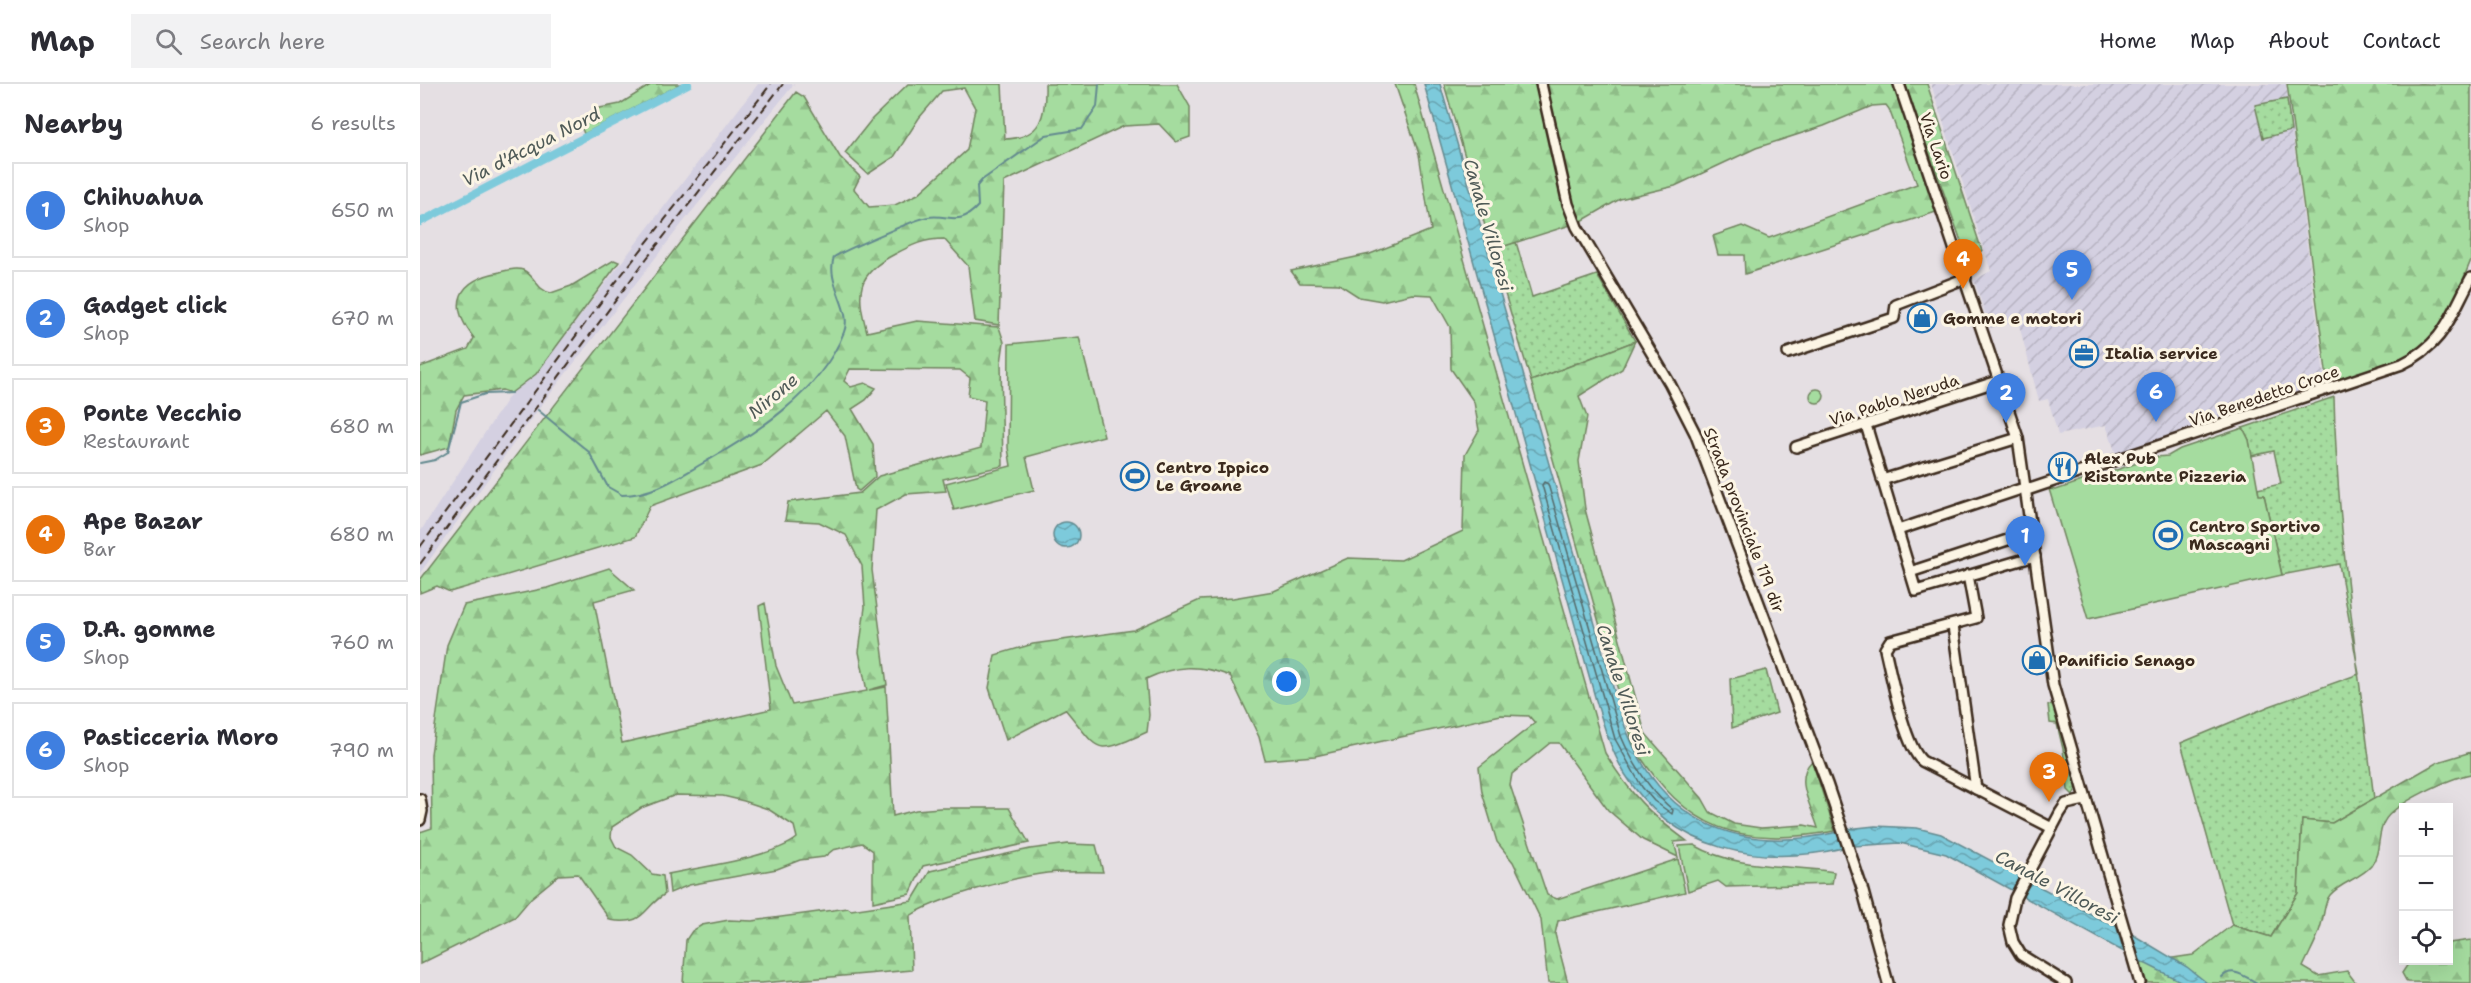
<!DOCTYPE html>
<meta charset="utf-8">
<style>
body{margin:0;font-family:"Shantell Sans",sans-serif;background:#f2f2f3;color:#2b2b33}
.controls{position:absolute;right:18px;bottom:18px;display:grid;overflow:hidden;border-radius:0px;box-shadow:0 6px 24px #0002}
.controls button{width:54px;height:54px;display:grid;place-items:center;padding:0;border:0;border-bottom:2px solid #e1e1e2;background:#fff;color:#2b2b33;font:30px sans-serif}
.you{position:absolute;left:867px;top:598px;width:21px;height:21px;margin:-15px;border:4px solid #fff;border-radius:50%;background:#1a73e8;box-shadow:0 0 0 9px #1a73e833}
.badge{display:grid;place-items:center;width:39px;height:39px;border-radius:50%;background:#0b8043;color:#fff;font-size:20px;font-weight:700}
.pin{position:absolute;translate:-50% -50px;filter:drop-shadow(0 2px 3px #0008)}
.pin::after{content:'';position:absolute;top:32px;width:21px;height:18px;background:inherit;clip-path:polygon(0 0,100% 0,50% 100%)}
.list{margin:0;padding:0;list-style:none}
h2{display:flex;justify-content:space-between;align-items:center;height:78px;margin:0;padding:0 24px;font-size:26px}
h2 small{font-size:20px;font-weight:400;color:#7c7c81}
.list li{display:grid;grid-template-columns:39px 1fr auto;gap:18px;align-items:center;box-sizing:border-box;height:96px;margin:0 12px 12px;padding:0 12px;border:2px solid #e1e1e2;border-radius:0px}
.list b{display:block;font-size:22px;white-space:nowrap}
.list p{margin:0;font-size:20px;white-space:nowrap;color:#7c7c81}
.list em{font-size:20px;font-style:normal;color:#7c7c81}
.icon{flex:none;width:33px;height:33px;fill:none;stroke:currentColor;stroke-width:2;stroke-linecap:round;stroke-linejoin:round}
.map{position:relative;flex:none;width:2051px;height:899px;overflow:hidden}
header{display:flex;align-items:center;gap:36px;box-sizing:border-box;height:84px;padding:0 30px;background:#fff;border-bottom:2px solid #e1e1e2}
header strong{font-size:28px}
nav{display:flex;gap:33px;margin-inline-start:auto;font-size:21px}
.search{width:420px;height:54px;background:#f2f2f3;display:flex;align-items:center;gap:15px;box-sizing:border-box;padding:0 21px;border-radius:0px;color:#7c7c81;font-size:22px}
main{display:flex}
aside{flex:1;background:#fff}
.map>svg:first-child{display:block}
</style>
<header>
<strong>Map</strong>
<div class="search"><svg class="icon" aria-label="search" viewBox="0 0 24 24"><circle cx="10" cy="10" r="6"/><path d="M15 15l6 6"/></svg>Search here</div>
<nav><a>Home</a><a>Map</a><a>About</a><a>Contact</a></nav>
</header>
<main>
<aside>
<h2>Nearby<small>6 results</small></h2>
<ul class="list">
<li><span class="badge" style="background:#3f7fe0">1</span><div><b>Chihuahua</b><p>Shop</p></div><em>650 m</em></li>
<li><span class="badge" style="background:#3f7fe0">2</span><div><b>Gadget click</b><p>Shop</p></div><em>670 m</em></li>
<li><span class="badge" style="background:#e8710a">3</span><div><b>Ponte Vecchio</b><p>Restaurant</p></div><em>680 m</em></li>
<li><span class="badge" style="background:#e8710a">4</span><div><b>Ape Bazar</b><p>Bar</p></div><em>680 m</em></li>
<li><span class="badge" style="background:#3f7fe0">5</span><div><b>D.A. gomme</b><p>Shop</p></div><em>760 m</em></li>
<li><span class="badge" style="background:#3f7fe0">6</span><div><b>Pasticceria Moro</b><p>Shop</p></div><em>790 m</em></li>
</ul>
</aside>
<div class="map">
<svg width="2051" height="899" viewBox="0 0 2051 899">
<defs>
<pattern id="industrial-furrows" width="10" height="10" patternUnits="userSpaceOnUse" patternTransform="scale(1.5)"><rect width="10" height="10" fill="#d4d0e1"/><path d="M-1 1l2-2M0 10L10 0M9 11l2-2" fill="none" stroke="#b7b3c1"/></pattern>
<pattern id="grass-dots" width="8" height="8" patternUnits="userSpaceOnUse" patternTransform="scale(1.5)"><rect width="8" height="8" fill="#a5dc9f"/><path d="M2 2h.1M6 6h.1" fill="none" stroke="#8fbd88" stroke-width="1.8" stroke-linecap="round"/></pattern>
<pattern id="forest-firs" width="22" height="20" patternUnits="userSpaceOnUse" patternTransform="scale(1.5)"><rect width="22" height="20" fill="#a5dc9f"/><path d="M5 1l3.5 6h-7zM16 11l3.5 6h-7z" fill="#8fbd88"/></pattern>
<pattern id="water-waves" width="16" height="10" patternUnits="userSpaceOnUse" patternTransform="scale(1.5)"><rect width="16" height="10" fill="#7dcadb"/><path d="M0 5q4-4 8 0t8 0" fill="none" stroke="#68a4b1"/></pattern>
</defs>
<rect width="100%" height="100%" fill="#e5dfe3"/>
<filter id="ink" filterUnits="userSpaceOnUse"><feTurbulence type="fractalNoise" baseFrequency=".0167" numOctaves="2"/><feDisplacementMap in="SourceGraphic" scale="12" xChannelSelector="R" yChannelSelector="G"/><feConvolveMatrix kernelMatrix="1 2 1 2 8 2 1 2 1" color-interpolation-filters="sRGB"/></filter>
<g filter="url(#ink)">
<polygon fill="#d4d0e1" points="338,0 374,0 257,146 120,323 0,489 0,448 91,309 116,290"/>
<polygon fill="url(#industrial-furrows)" points="1511,0 1866,0 1906,307 1697,373 1686,341 1638,351 1628,315 1619,317 1598,237 1570,244 1554,196 1571,187"/>
<g fill="url(#grass-dots)" stroke="#70835e" stroke-width="1.5">
<polygon points="1867,15 1871,47 1843,54 1835,21"/>
<polygon points="1096,158 1112,213 1177,191 1215,257 1111,297 1072,166"/>
<path d="M1914,313c3,135 24,268 40,402l-42,24 -30,-3 -4,73 -27,44 -39,-12 -51,-182 89,-37 89,-32 -20,-110 -57,11 -18,-80 -5,1 -2,-7 24,-5 -7,-33 -23,5 -2,-16 -6,-12z"/>
<polygon points="1346,586 1357,629 1312,644 1310,595"/>
<polygon points="1628,621 1634,622 1657,703 1653,711 1648,706 1643,665 1637,640 1630,639"/>
</g>
<g fill="url(#forest-firs)" stroke="#70835e" stroke-width="1.5">
<polygon points="232,0 261,0 164,50 160,39 175,25 200,20"/>
<path d="M488,0h94l3,55c37,-1 41,-24 40,-55h132l13,23v30l-14,5 -17,-18 -35,2 -120,56 -5,143 -24,-4 -7,-55 -24,-27c-20,0 -32,6 -49,15 -39,20 -39,38 -28,78l50,-11 82,6 5,15 -3,21 2,103 -60,13 3,12 -40,3 -30,16 -4,60 15,115 -18,5 17,-3 7,129 23,-6 24,-2h69l20,35 -106,23 -13,28 -37,8v-51l-11,-8 -29,7 -9,7 -24,3 -23,9 -88,16 -19,8 -2,-19c33,-7 106,-17 129,-36l-3,-12 -26,-17 -24,-8 -21,-5 -47,-1 -35,13 -29,19 -1,10 5,10 16,8 20,19 11,2 2,18c-24,15 -19,32 -55,26l-32,-46 -19,1 -28,23 -16,19 -95,47v-132l12,-4 -1,-74 16,-109 17,-40 83,-17 62,-20 25,22 -40,11 28,142 149,-34 -12,-103 6,-3 11,63 16,39 75,-14 -8,-39 6,-45 -3,-41 -16,-31 -27,-13 -34,-2 3,-18 72,-9 19,-17 102,-28 4,-48 -17,-4 2,-18 -10,-8 -110,-1 -6,12 7,6 14,-4 11,5 -10,12 -14,9 21,35 2,33 -16,14 -3,-2 -11,-53 -19,-25 -64,54 -112,41 -15,31 -185,55 -13,-6 -17,7v-13l376,-488 8,5 36,60 20,20 -6,12 15,18 26,-2 23,-11 49,-44 8,-42 -11,-20 -22,3 -23,27 -25,39 -26,17 -23,-21 27,-34z"/>
<path d="M975,0h19l191,669c26,42 42,59 82,88l-13,1 4,15 -35,-17 -35,-30 -49,-67h-9l-38,31 -2,11 37,110 10,4 121,-40 7,33 -127,29 -3,13 13,49h-20l-7,-63 -28,-58 -16,-20 -15,-50 -3,-25 56,-44 -6,-7 -28,-1 -186,41 -50,4 -6,-23 -29,-61c-31,-12 -54,-11 -84,3l3,36 -2,17c-55,25 -46,20 -82,-23l-59,31 -17,-52 6,-33 38,-11 101,-14 66,-30 33,-2 41,-7 74,-33 53,2 62,-29 2,-76 14,-25 -5,-28 -23,-33 -1,-42 -18,-32 -20,-1 -30,7 -23,-4 -20,-13 -39,-1 -9,-12 79,-17 61,-24 -12,-76z"/>
<polygon points="1024,0 1475,0 1519,127 1325,190 1324,171 1298,171 1293,152 1322,142 1349,154 1497,100 1469,25 1466,21 1452,22 1404,42 1336,64 1255,102 1200,115 1160,138 1072,166"/>
<polygon points="1485,0 1507,0 1562,167 1546,171"/>
<polygon points="1867,0 2051,0 2051,176 2022,247 1991,271 1908,301"/>
<path d="M194,176l5,2 -83,112 -25,19 -9,-3 -38,5 -8,15 -7,37 -29,8v-88l48,-18 6,-11c-27,-34 -16,-58 26,-66 7,-2 16,-5 23,-2 12,5 13,20 28,23l20,-7z"/>
<path d="M1215,257l-13,28 -43,27 8,21 -8,44 6,48 60,224 57,65 8,14 24,12 27,4 43,-3 14,3c-6,-21 -25,-49 -6,-67l23,70c-96,17 -148,0 -201,-84l-103,-366z"/>
<path d="M2051,668v22c-20,4 -78,29 -87,48 -7,14 -3,31 -13,44 -11,13 -30,16 -41,29 -4,5 -5,11 -6,17 -5,26 -11,33 -21,55l15,9 29,-5 9,12h-209l-8,-20 54,-8 39,-30 39,12 27,-44 4,-73 30,3 106,-61z"/>
<path d="M648,760l28,1 7,27c-19,0 -38,-1 -56,1 -33,4 -110,25 -137,43l2,54 -151,13h-78l3,-43 6,-9 10,-6 27,-5 23,1 96,-13 3,2 61,-9 18,-30 100,-22z"/>
<path d="M1274,761c44,25 92,19 140,27l-2,12 -106,3 -8,-6 -30,10 -9,-45z"/>
<polygon points="2051,856 2051,899 1987,898 1982,889 1990,877 2028,876 2029,859"/>
</g>
<g fill="#a5dc9f" stroke="#70835e" stroke-width="1.5">
<polygon points="659,253 684,352 606,373 614,406 534,426 526,399 591,382 588,364 589,260"/>
<circle cx="1397" cy="312" r="7"/>
<polygon points="1823,344 1829,356 1839,411 1844,411 1862,491 1668,535 1629,405 1636,406 1665,396 1671,399 1676,398 1678,392 1735,373 1748,372 1760,365"/>
</g>
<g fill="url(#water-waves)" stroke="#638a8f" stroke-width="1.5">
<path d="M1004,0h16l181,631c34,105 113,141 217,117l5,16c-82,19 -170,4 -218,-74 -14,-23 -22,-50 -30,-77z"/>
<circle cx="646" cy="451" r="13"/>
<polygon points="1455,742 1497,744 1521,750 1682,836 1696,841 1704,868 1526,770 1480,759 1434,762 1428,745"/>
<polygon points="1710,849 1767,883 1787,899 1764,899 1718,876"/>
</g>
<g fill="none" stroke-linecap="round" stroke-linejoin="round">
<path stroke="#556a6a" stroke-width="1.5" d="M1124,398l4,2 73,252c12,28 28,54 52,74l-1,4 -18,-13 -12,-14 -27,-48 -73,-254z"/>
<g stroke="#638a8f" stroke-width="2">
<path d="M118,326l51,42 19,35 14,8c29,0 52,-15 76,-29 55,-31 122,-72 146,-134 9,-22 -19,-49 -10,-75 9,-6 84,-39 94,-40 22,-3 31,10 50,-11l-1,-20 5,-6 64,-45 36,-6 15,-22 2,-23"/>
<polyline points="0,379 15,376 28,368 41,318 65,310 91,309"/>
<path d="M1802,893c11,-11 23,0 35,6"/>
</g>
<polyline stroke="#7dcadb" stroke-width="8" points="0,138 268,0"/>
<g stroke="#3b2a1e" stroke-width="14">
<g id="minor">
<polyline points="1121,0 1148,120 1157,143 1250,300 1275,349 1407,700 1442,804 1468,899"/>
<polyline points="1479,0 1598,354 1633,601 1720,899"/>
<polyline points="1368,269 1474,234 1476,221 1546,194"/>
<polyline points="1446,341 1496,507 1615,472"/>
<polyline points="1376,363 1581,296"/>
<polyline points="1462,396 1598,354"/>
<path d="M1607,406l375,-126c42,-20 48,-47 69,-86"/>
<polyline points="1478,446 1607,403"/>
<polyline points="1490,488 1612,448"/>
<path d="M1548,491l8,43 -86,23 -5,8c6,25 19,96 37,112l130,67"/>
<polyline points="1533,542 1556,705"/>
<polyline points="0,715 2,727 0,736"/>
<polyline points="1646,899 1601,871 1593,858 1589,841 1595,814 1640,729 1646,720 1665,716"/>
</g>
</g>
<use href="#minor" stroke="#fcf5e5" stroke-width="9"/>
<g stroke="#3b2a1e" stroke-width="2" stroke-dasharray="9 4.5" stroke-linecap="butt">
<polyline points="0,463 192,203 351,0"/>
<polyline points="0,480 227,174 363,0"/>
</g>
</g>
</g>
<defs>
<g id="shop-ring" transform="scale(1.5)"><circle r="9.5" fill="#fcf5e5" stroke="#1f6fb2" stroke-width="1.5"/><path d="M-5-2.5h2.3a2.7 3.5 0 0 1 5.4 0H5L5.5 6h-11ZM-1.5-2.5h3a1.5 2.3 0 0 0-3 0Z" fill="#1f6fb2"/></g>
<g id="office-ring" transform="scale(1.5)"><circle r="9.5" fill="#fcf5e5" stroke="#1f6fb2" stroke-width="1.5"/><path d="M-6-3h4V-5.5h4V-3h4V5H-6ZM-1-4.5V-3h2v-1.5ZM-6 0V1H6V0Z" fill="#1f6fb2"/></g>
<g id="restaurant-ring" transform="scale(1.5)"><circle r="9.5" fill="#fcf5e5" stroke="#1f6fb2" stroke-width="1.5"/><path d="M-5-6h1v4h1v-4h1v4h1v-4h1v5L-1.5 .5V6h-2V.5L-5-1ZM5-6V6H3V1.5H1.5Q1.5-4 5-6Z" fill="#1f6fb2"/></g>
<g id="stadium-ring" transform="scale(1.5)"><circle r="9.5" fill="#fcf5e5" stroke="#1f6fb2" stroke-width="1.5"/><path d="M0-5a6.5 5 0 1 0 0 10a6.5 5 0 1 0 0-10ZM-3.5-1.8h7v3.6h-7Z" fill="#1f6fb2"/></g>
</defs>
<g fill-rule="evenodd">
<use href="#shop-ring" x="1502" y="234"/>
<use href="#office-ring" x="1664" y="269"/>
<use href="#restaurant-ring" x="1643" y="383"/>
<use href="#stadium-ring" x="715" y="392"/>
<use href="#stadium-ring" x="1748" y="451"/>
<use href="#shop-ring" x="1617" y="576"/>
</g>
<g text-anchor="middle" dominant-baseline="central" stroke-width="6" stroke-linejoin="round" paint-order="stroke">
<g font-size="16" fill="#3b2a1e" stroke="#fcf5e5">
<text transform="translate(1516 62) rotate(71)">Via Lario</text>
<text transform="translate(1844 312) rotate(-19)">Via Benedetto Croce</text>
<text transform="translate(1474 316) rotate(-18)">Via Pablo Neruda</text>
<text transform="translate(1324 436) rotate(69)">Strada provinciale 119 dir</text>
</g>
<g font-size="16" font-weight="bold" fill="#3b2a1e" stroke="#fcf5e5" text-anchor="start">
<text x="1523" y="234">Gomme e motori</text>
<text x="1685" y="269">Italia service</text>
<text x="1664" y="374">Alex Pub<tspan x="1664" dy="18">Ristorante Pizzeria</tspan></text>
<text x="736" y="383">Centro Ippico<tspan x="736" dy="18">Le Groane</tspan></text>
<text x="1769" y="442">Centro Sportivo<tspan x="1769" dy="18">Mascagni</tspan></text>
<text x="1638" y="576">Panificio Senago</text>
</g>
<g font-size="18" font-style="italic" fill="#4f5a57" stroke="#fcf5e5">
<text transform="translate(111 63) rotate(-27)">Via d'Acqua Nord</text>
<text transform="translate(1068 141) rotate(74)">Canale Villoresi</text>
<text transform="translate(353 312) rotate(-40)">Nirone</text>
<text transform="translate(1203 606) rotate(72)">Canale Villoresi</text>
<text transform="translate(1637 803) rotate(28)">Canale Villoresi</text>
</g>
</g>
</svg>
<div class="controls">
<button>+</button>
<button>−</button>
<button><svg class="icon" aria-label="locate" viewBox="0 0 24 24"><circle cx="12" cy="12" r="6"/><path d="M12 2v4M12 18v4M2 12h4M18 12h4"/></svg></button>
</div>
<div class="you"></div>
<div class="pin badge" style="left:1605px;top:482px;background:#3f7fe0">1</div>
<div class="pin badge" style="left:1586px;top:339px;background:#3f7fe0">2</div>
<div class="pin badge" style="left:1629px;top:718px;background:#e8710a">3</div>
<div class="pin badge" style="left:1543px;top:205px;background:#e8710a">4</div>
<div class="pin badge" style="left:1652px;top:216px;background:#3f7fe0">5</div>
<div class="pin badge" style="left:1736px;top:338px;background:#3f7fe0">6</div>
</div>
</main>
